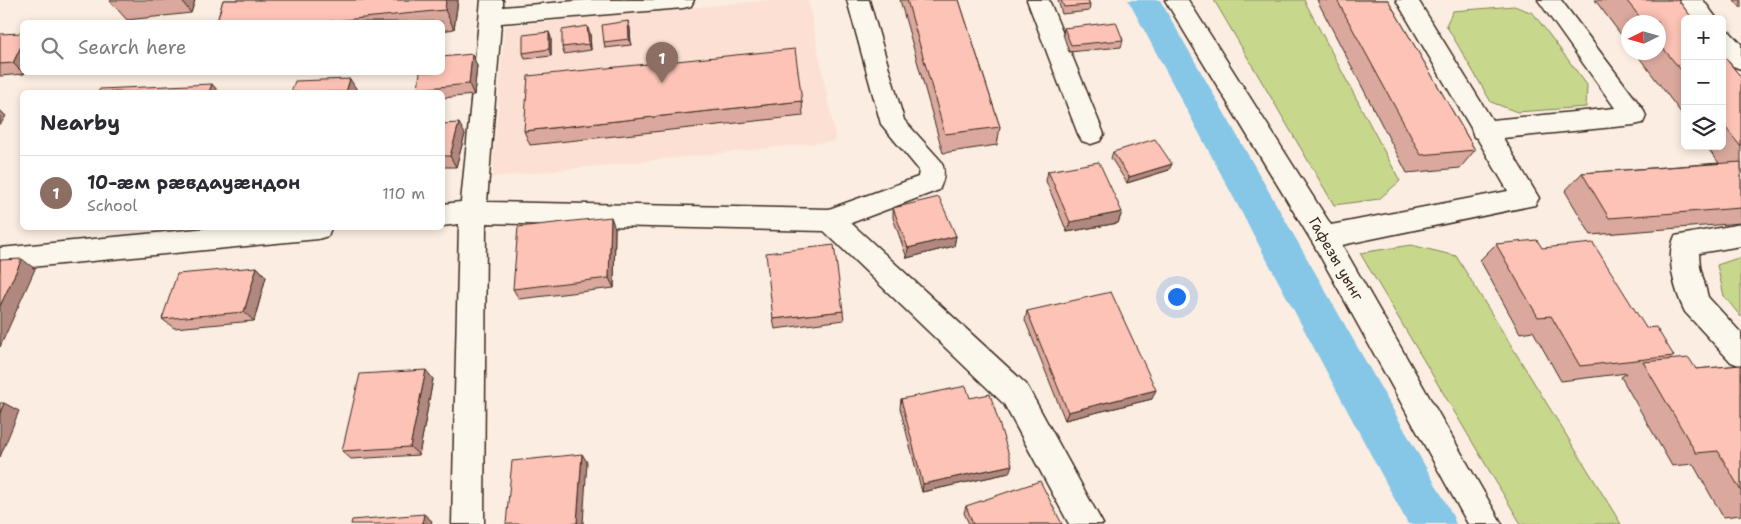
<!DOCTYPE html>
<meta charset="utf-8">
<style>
body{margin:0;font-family:"Shantell Sans",sans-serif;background:#f7f7f7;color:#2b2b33}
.controls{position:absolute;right:15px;top:15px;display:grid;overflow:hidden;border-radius:8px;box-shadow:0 2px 8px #0003}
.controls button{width:45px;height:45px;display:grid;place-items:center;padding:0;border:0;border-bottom:1px solid #e1e1e2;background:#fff;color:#2b2b33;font:25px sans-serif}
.compass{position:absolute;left:1621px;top:15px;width:45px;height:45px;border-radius:50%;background:#fff;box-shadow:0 2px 8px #0003;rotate:265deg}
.you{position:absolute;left:1176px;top:296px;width:18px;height:18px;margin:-12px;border:4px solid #fff;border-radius:50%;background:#1a73e8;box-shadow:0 0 0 8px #1a73e833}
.badge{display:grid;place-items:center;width:32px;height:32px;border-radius:50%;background:#111827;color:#fff;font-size:16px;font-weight:700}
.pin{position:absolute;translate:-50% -41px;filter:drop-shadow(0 1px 2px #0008)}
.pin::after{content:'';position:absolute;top:26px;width:18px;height:15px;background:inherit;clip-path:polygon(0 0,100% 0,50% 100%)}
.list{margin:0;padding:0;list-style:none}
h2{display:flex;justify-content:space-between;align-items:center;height:65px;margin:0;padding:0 20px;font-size:21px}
h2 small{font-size:16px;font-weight:400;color:#7c7c81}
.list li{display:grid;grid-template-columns:32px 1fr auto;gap:15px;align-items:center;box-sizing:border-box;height:75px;padding:0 20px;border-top:1px solid #e1e1e2}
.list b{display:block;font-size:19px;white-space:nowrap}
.list p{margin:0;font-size:16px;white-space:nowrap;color:#7c7c81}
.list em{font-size:16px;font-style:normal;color:#7c7c81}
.icon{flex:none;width:28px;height:28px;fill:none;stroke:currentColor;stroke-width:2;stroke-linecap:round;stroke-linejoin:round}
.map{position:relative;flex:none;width:1741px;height:524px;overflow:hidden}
.search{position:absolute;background:#fff;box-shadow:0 2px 8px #0003;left:20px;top:20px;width:425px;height:55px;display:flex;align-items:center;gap:12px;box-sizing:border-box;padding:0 18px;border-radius:8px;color:#7c7c81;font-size:19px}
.panel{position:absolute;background:#fff;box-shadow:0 2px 8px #0003;left:20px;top:90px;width:425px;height:140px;border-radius:8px}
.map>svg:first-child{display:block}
</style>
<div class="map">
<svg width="1741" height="524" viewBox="0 0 1741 524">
<rect width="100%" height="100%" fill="#fbede1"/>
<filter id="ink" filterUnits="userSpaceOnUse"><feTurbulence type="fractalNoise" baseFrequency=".02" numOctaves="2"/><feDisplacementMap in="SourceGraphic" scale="10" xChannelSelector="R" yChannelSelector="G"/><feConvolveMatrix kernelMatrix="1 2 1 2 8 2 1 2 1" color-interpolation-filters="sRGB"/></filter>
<g filter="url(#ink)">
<polygon fill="#fce0d4" points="771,0 808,0 836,141 492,177 505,26"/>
<g fill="#c7d88d" stroke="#818156">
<polygon points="1214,0 1304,0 1400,181 1379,199 1334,205"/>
<polygon points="1514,6 1533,13 1587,85 1586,107 1517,112 1491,102 1446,25 1453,11"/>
<polygon points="1411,245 1456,256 1621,524 1521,524 1360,253"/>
<polygon points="1741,257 1741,317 1724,296 1717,265"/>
</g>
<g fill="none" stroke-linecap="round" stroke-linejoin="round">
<polygon fill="#86c6e7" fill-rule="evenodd" points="1128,0 1160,0 1449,508 1456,524 1408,524"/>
<g stroke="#3b2a1e" stroke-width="3">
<g id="minor">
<path d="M481,0h22v7l85,-7h106l-3,6 -8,2 -182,15 -14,179 342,7 89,-32 1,-7 -38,-46 -34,-124h22l35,120 37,41c5,10 3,19 -2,29l-88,33 175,161 77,140h-34l-65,-120 -180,-173 -338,-8 -2,301h-32l7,-300 -17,2v-22l19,-2z"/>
<polygon points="1027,0 1049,0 1104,134 1100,141 1091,144 1082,141 1078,134"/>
<polygon points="1165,0 1188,0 1331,225 1508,191 1477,138 1474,137 1471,128 1396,0 1418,0 1492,120 1615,108 1538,0 1561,0 1643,109 1646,116 1643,123 1634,125 1503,138 1539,198 1535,205 1342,245 1502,524 1468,524 1314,245"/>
<polygon points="1679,0 1703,0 1717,19 1693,19"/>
<polygon points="1722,30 1730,32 1741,44 1741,69 1733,66 1722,54"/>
<path d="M1741,224v22l-42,7 1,14 8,30 33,36v33l-10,-4 -46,-50c-10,-20 -20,-55 -10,-76z"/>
<polygon points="208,228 331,228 328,236 318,239 0,270 0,248"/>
</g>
</g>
<use href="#minor" fill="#fbf7ec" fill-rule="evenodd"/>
</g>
<g fill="#daa89d" stroke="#3b2a1e">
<polygon points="111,0 195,0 191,13 127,20 110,1"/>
<polygon points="223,0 458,0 454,29 442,31 442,22 217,22"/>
<polygon points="900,0 959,0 1000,127 997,145 943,153"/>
<polygon points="1058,0 1088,0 1090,5 1089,11 1062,14"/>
<polygon points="1317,0 1388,0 1475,150 1460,168 1407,173"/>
<polygon points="1595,0 1678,0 1685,19 1685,118 1635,52 1658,52 1658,22 1628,22 1628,44"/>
<polygon points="1734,0 1741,0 1741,8"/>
<polygon points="630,28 631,45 605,48 604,42"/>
<polygon points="1064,28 1123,40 1121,47 1069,52 1063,34"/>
<polygon points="549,32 551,38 551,56 525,59 523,53"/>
<polygon points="590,33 591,50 564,54 562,47"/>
<polygon points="0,34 22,72 25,72 24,74 0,76"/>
<polygon points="472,54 477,66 474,95 442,98 442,92 420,92 418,89"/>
<polygon points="1722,54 1741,77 1741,223 1591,235 1565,191 1582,173 1719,163 1706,146 1722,146"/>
<polygon points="802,101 803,116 530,145 524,131"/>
<polygon points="442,124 465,134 456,167 442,167"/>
<polygon points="1113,152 1169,170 1127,183 1111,158"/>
<polygon points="1048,171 1122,212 1118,223 1067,232 1046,181"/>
<polygon points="893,208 956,236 954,246 907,258 893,218"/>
<polygon points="615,228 614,288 519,299 513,289"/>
<polygon points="1496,244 1542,248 1646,328 1674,356 1668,360 1696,369 1741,365 1741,515 1723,517 1693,464 1672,466 1621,377 1627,373 1561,381 1533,331 1520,333 1480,260"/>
<polygon points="257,267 266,277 254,321 174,328 162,319"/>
<polygon points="843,311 844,320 775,329 773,319"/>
<polygon points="1027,311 1152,399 1065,420 1025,320"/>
<polygon points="433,379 419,455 351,459 342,451"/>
<polygon points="970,398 1009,473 922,492 900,408 901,399"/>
<polygon points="966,506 1062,524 969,524 964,513"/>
</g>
<g fill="#b1887f" stroke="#3b2a1e">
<polygon points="181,0 195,0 191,13"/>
<polygon points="446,0 458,0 454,29 445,10"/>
<polygon points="628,21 630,28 631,45 629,39"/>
<polygon points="587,26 590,33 591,50 589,44"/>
<polygon points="549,32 551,38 551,56 549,49"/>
<polygon points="22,44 22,72 25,72 24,74 13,63"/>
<polygon points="472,54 477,66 474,95 469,84"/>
<polygon points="350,79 357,90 357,92 346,92"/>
<polygon points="212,84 219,92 209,92"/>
<polygon points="0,110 6,116 0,125"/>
<polygon points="459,123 465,134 456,167 450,156"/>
<polygon points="1172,164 1169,170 1127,183 1129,177"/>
<polygon points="1122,212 1118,223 1067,232 1070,222"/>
<polygon points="611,217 615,228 614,288 609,278"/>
<polygon points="956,236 954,246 907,258 908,248"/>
<polygon points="22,259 35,269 0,347 0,306"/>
<polygon points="257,267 266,277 254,321 244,312"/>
<polygon points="426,370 433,379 419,455 410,447"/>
<polygon points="1156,390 1152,399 1065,420 1068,412"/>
<polygon points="4,403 19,411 0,457 0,413"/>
<polygon points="582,454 587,462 583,524 577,524 577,523"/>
<polygon points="1012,465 1009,473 922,492 923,484"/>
<polygon points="424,514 432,521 431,524 422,524"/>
</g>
<g fill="#fdc3b6" stroke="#3b2a1e">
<polygon points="223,0 446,0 445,10 323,22 217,22"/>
<polygon points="907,0 959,0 1000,127 945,134"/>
<polygon points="1061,0 1088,0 1090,5 1064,7"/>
<polygon points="1337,0 1388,0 1475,150 1421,155"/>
<polygon points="1626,0 1678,0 1693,19 1685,19 1685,75 1658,42 1658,22 1644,22"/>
<polygon points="628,21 629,39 604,42 602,25"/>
<polygon points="1116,22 1123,40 1071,45 1064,28"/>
<polygon points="587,26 589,44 562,47 562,30"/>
<polygon points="549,32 549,49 523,53 523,35"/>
<polygon points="22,33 22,44 13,63 0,64 0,34"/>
<polygon points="795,49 802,101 524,131 528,76"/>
<polygon points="472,54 469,84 418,89 420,72 442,72 442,57"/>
<polygon points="1722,54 1741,77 1741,147 1722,123"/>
<polygon points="350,79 346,92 291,92 295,81"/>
<polygon points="212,84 209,92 98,92 100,89"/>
<polygon points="459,123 450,156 442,156 442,124"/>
<polygon points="1155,139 1172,164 1129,177 1113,152"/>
<polygon points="1099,162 1122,212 1070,222 1048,171"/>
<polygon points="1741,162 1741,208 1609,218 1582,173"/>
<polygon points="939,197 956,236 908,248 893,208"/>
<polygon points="611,217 609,278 513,289 518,227"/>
<polygon points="1537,240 1542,248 1593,243 1646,328 1656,327 1674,356 1580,366 1551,316 1538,317 1496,244"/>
<polygon points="834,245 843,311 773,319 766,253"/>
<polygon points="22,259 0,306 0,260"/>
<polygon points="257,267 244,312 162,319 177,274"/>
<polygon points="1111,292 1156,390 1068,412 1027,311"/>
<polygon points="1689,358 1696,369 1741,365 1741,491 1718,451 1696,453 1643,362"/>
<polygon points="426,370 410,447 342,451 360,374"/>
<polygon points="966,386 970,398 990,394 1012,465 923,484 901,399"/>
<polygon points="0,403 4,403 0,413"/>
<polygon points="582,454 577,523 569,524 506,524 512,461"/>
<polygon points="1040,481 1062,524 973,524 966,506"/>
<polygon points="424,514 422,524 351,524 352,520"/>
</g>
</g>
<g text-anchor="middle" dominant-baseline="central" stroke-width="4" stroke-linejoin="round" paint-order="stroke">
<g font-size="15" fill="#3b2a1e" stroke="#fbf7ec">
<text transform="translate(1336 259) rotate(60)">Гафезы уынг</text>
</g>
</g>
</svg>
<div class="controls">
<button>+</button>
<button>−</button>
<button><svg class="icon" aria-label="layers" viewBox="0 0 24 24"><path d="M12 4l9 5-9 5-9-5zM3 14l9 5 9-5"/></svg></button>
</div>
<svg class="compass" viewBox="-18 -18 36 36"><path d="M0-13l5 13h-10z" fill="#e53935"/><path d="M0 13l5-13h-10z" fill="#7c7c81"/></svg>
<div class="you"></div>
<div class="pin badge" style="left:662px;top:83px;background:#8d6e63">1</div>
<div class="search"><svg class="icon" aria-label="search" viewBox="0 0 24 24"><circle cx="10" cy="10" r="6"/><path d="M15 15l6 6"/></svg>Search here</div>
<section class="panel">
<h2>Nearby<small></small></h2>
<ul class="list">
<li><span class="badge" style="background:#8d6e63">1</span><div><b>10-æм рӕвдауӕндон</b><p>School</p></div><em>110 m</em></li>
</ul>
</section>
</div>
